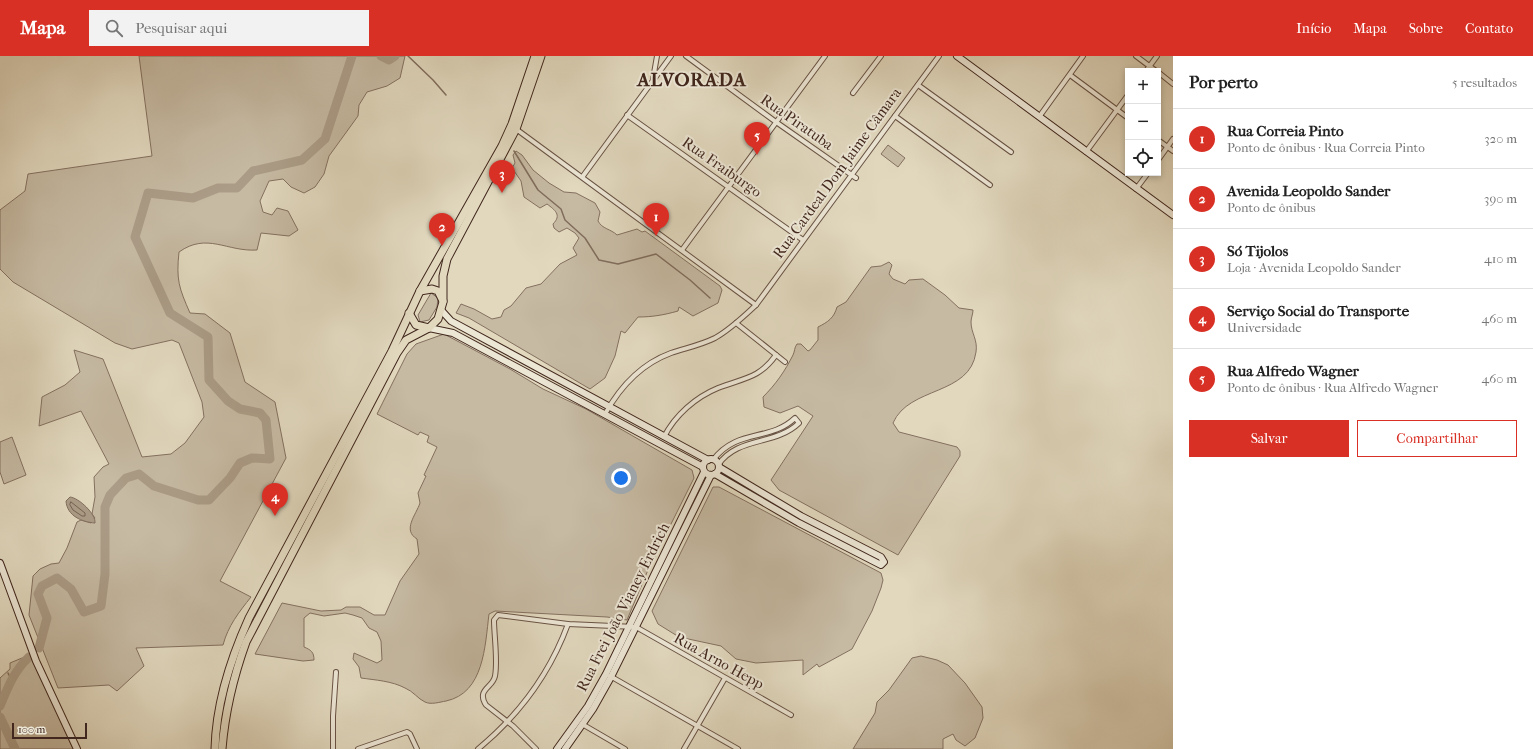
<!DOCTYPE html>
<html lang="pt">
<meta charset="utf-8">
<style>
body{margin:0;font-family:"IM FELL French Canon",serif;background:#f2f2f2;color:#222}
.controls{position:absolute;right:12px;top:12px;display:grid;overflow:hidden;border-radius:0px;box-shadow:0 2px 6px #0003}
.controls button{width:36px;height:36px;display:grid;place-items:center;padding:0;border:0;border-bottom:1px solid #e0e0e0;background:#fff;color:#222;font:20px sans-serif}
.scale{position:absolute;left:12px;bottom:10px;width:75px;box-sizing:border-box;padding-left:4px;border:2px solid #41271d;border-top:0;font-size:11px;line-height:14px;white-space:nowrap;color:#41271d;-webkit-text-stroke:3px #ece6d5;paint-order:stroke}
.you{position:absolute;left:621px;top:422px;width:14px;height:14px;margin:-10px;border:3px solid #fff;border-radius:50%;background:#1a73e8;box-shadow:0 0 0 6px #1a73e833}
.badge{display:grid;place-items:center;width:26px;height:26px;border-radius:50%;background:#d93025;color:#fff;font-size:13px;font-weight:700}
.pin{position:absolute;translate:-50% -33px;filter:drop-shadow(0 1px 2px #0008)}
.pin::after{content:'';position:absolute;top:21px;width:14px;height:12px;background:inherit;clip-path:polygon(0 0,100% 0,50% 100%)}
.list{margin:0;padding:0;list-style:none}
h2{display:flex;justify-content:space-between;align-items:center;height:52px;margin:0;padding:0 16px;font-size:17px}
h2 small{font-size:13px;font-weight:400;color:#767676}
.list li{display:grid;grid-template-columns:26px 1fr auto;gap:12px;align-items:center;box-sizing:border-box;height:60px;padding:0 16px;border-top:1px solid #e0e0e0}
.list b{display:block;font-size:15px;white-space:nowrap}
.list p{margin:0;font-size:13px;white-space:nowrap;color:#767676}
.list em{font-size:13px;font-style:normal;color:#767676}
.actions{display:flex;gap:8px;padding:12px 16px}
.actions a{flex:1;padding:9px 0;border:1px solid #d93025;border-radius:0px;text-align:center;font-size:14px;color:#d93025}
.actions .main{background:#d93025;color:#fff}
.icon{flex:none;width:22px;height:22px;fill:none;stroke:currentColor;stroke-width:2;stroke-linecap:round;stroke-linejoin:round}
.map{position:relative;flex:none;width:1173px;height:693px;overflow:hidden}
header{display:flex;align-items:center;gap:24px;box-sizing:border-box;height:56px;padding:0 20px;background:#d93025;color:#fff}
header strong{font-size:19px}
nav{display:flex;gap:22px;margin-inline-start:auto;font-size:14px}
.search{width:280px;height:36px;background:#f2f2f2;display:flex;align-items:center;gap:10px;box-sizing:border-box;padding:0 14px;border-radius:0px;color:#767676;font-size:15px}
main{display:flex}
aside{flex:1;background:#fff}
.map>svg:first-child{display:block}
</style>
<header>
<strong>Mapa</strong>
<div class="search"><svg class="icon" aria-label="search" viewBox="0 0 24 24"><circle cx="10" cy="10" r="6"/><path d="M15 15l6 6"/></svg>Pesquisar aqui</div>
<nav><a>Início</a><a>Mapa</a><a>Sobre</a><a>Contato</a></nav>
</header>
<main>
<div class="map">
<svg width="1173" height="693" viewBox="0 0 1173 693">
<rect width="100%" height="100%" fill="#e1d8be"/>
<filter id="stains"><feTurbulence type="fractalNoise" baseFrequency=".005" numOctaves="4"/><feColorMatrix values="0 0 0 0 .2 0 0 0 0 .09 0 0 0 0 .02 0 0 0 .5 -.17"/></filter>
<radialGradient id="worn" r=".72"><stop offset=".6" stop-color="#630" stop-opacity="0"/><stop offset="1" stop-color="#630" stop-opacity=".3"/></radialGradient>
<g fill="#c6baa3" stroke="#847060">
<path d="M139,0h266l-5,22 -13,8 -20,6 -8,13 -1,11 -29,40 -5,18 -9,13 -11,6 -13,-6 -8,-8 -14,2 -9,20 3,11 9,3 5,-7 11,3 10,19 -9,6 -28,-3 -4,17c-30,2 -50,-18 -78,2 -3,28 0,36 11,61l15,1 25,19 15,49 30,20 11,56 -66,123 31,16c-12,15 -23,29 -28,48l-87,3 8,18 -27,25 -8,-6 -51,3 -29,-73 4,-39 7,-7 11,-5 8,-1 8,-15 10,-26 4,-2 10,3 4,-5 -3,-4 3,-17 -1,-20 9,-10 6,-3 -28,-53 -42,15 3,-29 23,-12 15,-13 -6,-22 29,9 39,98 29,-3 14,-11 19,-26 -2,-15 -23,-59 -7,-3 -40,9 -17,-6 -102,-61 -13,-13v-59l25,-19 3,-17 124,-18z"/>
<polygon points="888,89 905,102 898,111 881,98"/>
<path d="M516,95l6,4 11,15 16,13 15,9 12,1 19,10 5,9 -2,9c4,8 13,8 19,14l20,-6 5,3 3,-1 75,55 2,4 -4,13 -25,13 -14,-9 -1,4c-14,4 -26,6 -40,6l-13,16 -4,-2 -6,25 -10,22 -15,11 -121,-71 -13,-5 5,-9 13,5 18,10 9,-2 3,-7 7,-4 15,-18 15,-4 19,-20 17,-9 -4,-7 6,-10 -4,-5 -8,-5 -8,4 -5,-4 -1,-4c9,-9 2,-14 -6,-20l-7,4 -16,-11 -3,-16 -9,-13 3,-5 -2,-8z"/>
<path d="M889,206l3,3 -3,9 4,5 12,5 4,-4 14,-1 22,16 14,13 14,2c0,4 -2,8 -2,12 0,11 7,18 5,30 -6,44 -67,34 -83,71l6,9 58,15 3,4v5l-62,99 -119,-65 -8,-10 42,-64 -15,-10 -18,7 -16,-6 -1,-10c13,-13 22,-26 30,-42 2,-4 1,-7 4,-11h4l7,7 2,-1 8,-10v-13c10,-5 16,-9 19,-20l9,-5 25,-35 10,-1z"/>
<polygon points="431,237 438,242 437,251 429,264 420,266 418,259"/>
<path d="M444,278l66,35 33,20 43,20 106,61 2,8 -46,92 -21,50 -20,-3 -112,-6 -6,3c-4,32 -5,79 -43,87 -6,1 -15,4 -21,1 -7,-3 -12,-11 -20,-14 -13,-7 -30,-8 -44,-10l-2,-11 -6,-8 1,-6 23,10 5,-3 -1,-19 -4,-9 -8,-4 -7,-10 -9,-3 -8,-2 -21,3 -14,-3 -6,5v29c7,3 10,5 10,13l-11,1 -48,-7 27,-51 39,8 20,-1 5,-3h14l14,8h11l15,-34 19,-27 -2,-15c-15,-9 -1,-24 3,-36l-2,-10 8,-17 -2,-1 13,-28 -10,-5 2,-6 -9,-4 -2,3 -41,-21 30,-60 9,-10z"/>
<polygon points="12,381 26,419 4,428 0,416 0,386"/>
<polygon points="713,431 719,431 881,517 883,524 881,532 872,555 852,593 819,611 817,608 803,619 803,604 756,607 736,603 721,590 679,581 658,568 652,555"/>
<polygon points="921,600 937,604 948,609 965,627 982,651 983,662 975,682 965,690 956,684 953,678 943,683 943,693 853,693 875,657 877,646 889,634 912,602"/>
<polygon points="22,602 33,603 73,693 0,693 0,622 10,613 10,607"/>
</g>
<path fill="#ab9c87" stroke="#816d5d" d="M70,441c9,1 26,17 25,26 -13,-1 -28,-7 -29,-22z"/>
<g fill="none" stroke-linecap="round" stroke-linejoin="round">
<polygon stroke="#766252" stroke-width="1" points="71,446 85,457 85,460 82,460 73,454 70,449"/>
<g stroke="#816d5d" stroke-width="1.5">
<polyline points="408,0 433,24 446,39"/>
<polyline points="514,95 538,134 561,153 565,164 585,182 599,204 618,208 656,198 690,224 710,242"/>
<polyline points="8,617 11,623"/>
</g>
<g stroke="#ab9c87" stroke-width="9">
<polyline points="381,0 389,4 395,0"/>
<polyline points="39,592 47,562 38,538 42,530 57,522 71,533 84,556 101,550 105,518 105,451 110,439 126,422 139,418 154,430 198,444 209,444 230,422 240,407 252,402 270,403 266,364 260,357 240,353 228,345 209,324 208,281 170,257 135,181 148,137 193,142 218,132 237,132 253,115 302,104 325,83 352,0"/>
<path d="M0,650c8,-19 14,-35 29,-49"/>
<polyline points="0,661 15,693"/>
</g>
<g stroke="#695345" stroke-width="6">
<g id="street">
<polyline points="686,0 776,66 856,122"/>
<polyline points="1136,0 1156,15"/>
<polyline points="1146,15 1157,0"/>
<polyline points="1158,16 1173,28"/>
<polyline points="1070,19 1128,62"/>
<polyline points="653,23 657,0"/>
<polyline points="918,29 1011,96"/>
<polyline points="853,37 881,0"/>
<polyline points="627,59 803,184"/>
<polyline points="895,60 990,129"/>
<polyline points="1039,61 1083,0"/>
<polyline points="516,73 756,249"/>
<polyline points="1158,84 1173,95"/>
<polyline points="1086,96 1128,39"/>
<polyline points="1158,104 1173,83"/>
<polyline points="583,120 671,0"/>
<polyline points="1136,133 1148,117"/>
<polyline points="682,194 825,0"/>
<polyline points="736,267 785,306"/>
<path d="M605,358c15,-27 36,-50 66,-61 15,-5 30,-8 44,-15 16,-9 28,-21 41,-33l183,-249"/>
<path d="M664,381c11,-22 32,-40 54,-49 25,-10 41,-9 58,-33"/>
<path d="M713,404c24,-32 57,-18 82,-42l4,5c-24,23 -61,13 -81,42"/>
<polyline points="610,620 738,693"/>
<polyline points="582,668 625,693"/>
<polyline points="333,693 333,660 336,616"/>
<polyline points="358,693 407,676 410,678 417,693"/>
<path d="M478,693c40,-33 72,-76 90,-125"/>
<path d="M536,693l-23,-23 -27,-21c-10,-16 7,-17 9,-29 3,-15 -1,-41 -1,-56l4,-5 70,9 68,3 155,88"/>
<polyline points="684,693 725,622"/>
</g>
</g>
<g stroke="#41271d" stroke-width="8">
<g id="secondary">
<polyline points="957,0 1173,159"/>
<polyline points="441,254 451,265 708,404"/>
<polyline points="429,272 453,277 703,411"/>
<circle cx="711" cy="411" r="8"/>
<polyline points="715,418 799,467 881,509 884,506 881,501 801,460 719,411"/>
<polyline points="0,507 36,605 77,693"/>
<polyline points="557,693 588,650 606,618 704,416"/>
<polyline points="565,693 593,653 611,621 711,419"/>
</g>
</g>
<g stroke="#41271d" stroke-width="9">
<g id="highway">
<polyline points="420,235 432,233 438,235 443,245"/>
<polyline points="409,257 416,269 429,272"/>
<path d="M215,693c1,-46 15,-89 34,-131l143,-267 28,-60 82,-145 10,-22 23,-68"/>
<path d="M222,693c3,-37 11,-71 24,-107l151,-289 9,-13 23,-12 9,-9 5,-17v-26l4,-17 69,-130 25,-73"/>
</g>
</g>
<use href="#street" stroke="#ece6d5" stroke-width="4"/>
<use href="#secondary" stroke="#ece6d5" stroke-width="6"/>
<use href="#highway" stroke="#e1d8be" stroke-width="7"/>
</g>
<g text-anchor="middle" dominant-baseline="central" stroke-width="4" stroke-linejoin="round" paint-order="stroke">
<g font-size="15" fill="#41271d" stroke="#ece6d5">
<text transform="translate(797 66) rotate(35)">Rua Piratuba</text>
<text transform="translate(722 111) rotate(35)">Rua Fraiburgo</text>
<text transform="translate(837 117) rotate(-54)">Rua Cardeal Dom Jaime Câmara</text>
<text transform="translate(623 551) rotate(-63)">Rua Frei João Vianey Erdrich</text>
<text transform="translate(719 605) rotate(29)">Rua Arno Hepp</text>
</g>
<g font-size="19" font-weight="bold" letter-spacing="1" fill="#41271d" stroke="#ece6d5">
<text x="692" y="24">ALVORADA</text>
</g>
</g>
<rect width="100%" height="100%" filter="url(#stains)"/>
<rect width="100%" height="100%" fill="url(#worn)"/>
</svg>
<div class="controls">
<button>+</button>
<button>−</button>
<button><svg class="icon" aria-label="locate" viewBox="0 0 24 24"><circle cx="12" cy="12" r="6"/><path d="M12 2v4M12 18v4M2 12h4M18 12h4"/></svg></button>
</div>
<div class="scale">100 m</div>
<div class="you"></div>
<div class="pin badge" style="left:656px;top:180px">1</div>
<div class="pin badge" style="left:442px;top:190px">2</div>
<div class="pin badge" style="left:502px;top:137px">3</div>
<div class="pin badge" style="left:275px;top:460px">4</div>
<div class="pin badge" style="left:757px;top:99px">5</div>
</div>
<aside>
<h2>Por perto<small>5 resultados</small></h2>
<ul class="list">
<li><span class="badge">1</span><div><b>Rua Correia Pinto</b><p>Ponto de ônibus · Rua Correia Pinto</p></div><em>320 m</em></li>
<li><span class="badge">2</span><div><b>Avenida Leopoldo Sander</b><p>Ponto de ônibus</p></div><em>390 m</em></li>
<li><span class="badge">3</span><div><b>Só Tijolos</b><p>Loja · Avenida Leopoldo Sander</p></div><em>410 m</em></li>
<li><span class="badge">4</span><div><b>Serviço Social do Transporte</b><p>Universidade</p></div><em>460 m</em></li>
<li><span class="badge">5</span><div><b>Rua Alfredo Wagner</b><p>Ponto de ônibus · Rua Alfredo Wagner</p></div><em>460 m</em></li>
</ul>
<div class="actions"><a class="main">Salvar</a><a>Compartilhar</a></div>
</aside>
</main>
